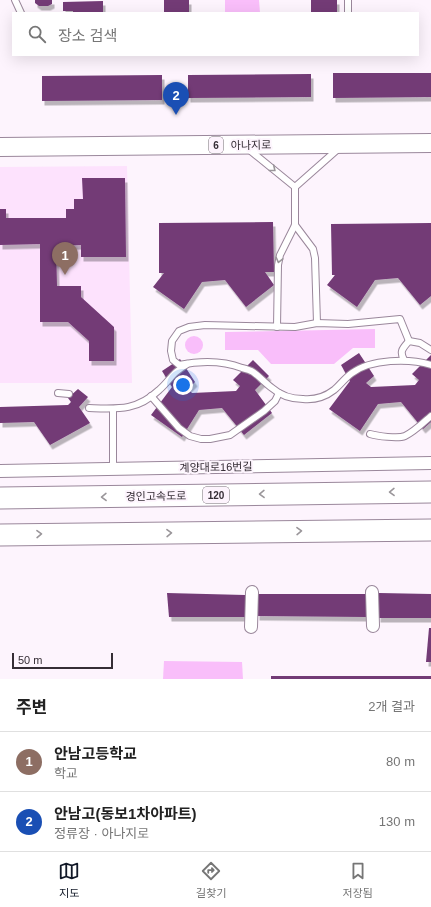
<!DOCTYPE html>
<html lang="ko">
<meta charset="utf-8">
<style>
body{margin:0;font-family:Arial,"Noto Sans KR",sans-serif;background:#f2f2f2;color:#222}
.scale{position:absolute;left:12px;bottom:10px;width:101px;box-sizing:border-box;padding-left:4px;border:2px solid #352d35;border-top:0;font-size:11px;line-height:14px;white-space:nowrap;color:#352d35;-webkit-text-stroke:3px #fdf4fd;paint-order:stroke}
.you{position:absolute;left:183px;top:385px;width:14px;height:14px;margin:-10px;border:3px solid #fff;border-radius:50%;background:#1a73e8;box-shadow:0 0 0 6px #1a73e833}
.badge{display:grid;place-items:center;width:26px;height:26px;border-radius:50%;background:#111827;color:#fff;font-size:13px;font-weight:700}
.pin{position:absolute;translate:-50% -33px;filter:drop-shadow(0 1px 2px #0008)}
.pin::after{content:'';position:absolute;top:21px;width:14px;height:12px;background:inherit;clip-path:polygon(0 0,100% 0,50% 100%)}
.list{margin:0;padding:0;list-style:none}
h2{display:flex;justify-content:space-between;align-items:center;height:52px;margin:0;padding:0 16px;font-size:17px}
h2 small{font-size:13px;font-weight:400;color:#767676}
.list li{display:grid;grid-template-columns:26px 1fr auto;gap:12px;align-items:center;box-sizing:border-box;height:60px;padding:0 16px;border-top:1px solid #e0e0e0}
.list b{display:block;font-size:15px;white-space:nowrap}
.list p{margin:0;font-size:13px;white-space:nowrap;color:#767676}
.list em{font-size:13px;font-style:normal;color:#767676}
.icon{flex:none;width:22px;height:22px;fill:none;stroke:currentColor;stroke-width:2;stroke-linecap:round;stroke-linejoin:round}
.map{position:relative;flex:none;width:431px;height:679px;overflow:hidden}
.search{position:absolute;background:#fff;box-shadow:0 4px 16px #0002;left:12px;right:12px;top:12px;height:44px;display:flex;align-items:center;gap:10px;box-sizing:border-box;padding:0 14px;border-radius:0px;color:#767676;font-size:15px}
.sheet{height:172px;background:#fff}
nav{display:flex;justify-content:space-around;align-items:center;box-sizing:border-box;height:56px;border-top:1px solid #e0e0e0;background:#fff;font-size:11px;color:#767676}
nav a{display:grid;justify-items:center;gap:2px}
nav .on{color:#111827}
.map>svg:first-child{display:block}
</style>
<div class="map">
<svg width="431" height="679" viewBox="0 0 431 679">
<defs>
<filter id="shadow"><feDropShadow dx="2.5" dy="4.5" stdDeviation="0" flood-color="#0004"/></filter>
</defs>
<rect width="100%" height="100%" fill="#fdf4fd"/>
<polygon fill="#fde2fd" points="127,166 132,383 0,383 0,167"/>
<g fill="#f9befa">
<polygon points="225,0 259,0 260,13 225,13"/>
<polygon points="375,329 375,348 353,348 334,364 271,364 258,350 225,350 225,332"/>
<circle cx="194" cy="345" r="9"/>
<polygon points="164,661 242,662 243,679 163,679"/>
</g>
<g fill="#733a76" filter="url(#shadow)">
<polygon points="35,0 52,0 52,4 48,6 39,6 35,3"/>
<rect x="164" y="0" width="25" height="13"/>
<rect x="311" y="0" width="26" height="13"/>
<polygon points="103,1 103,13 73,13 73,11 63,11 63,2"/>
<polygon points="333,73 431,73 431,97 333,98"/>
<polygon points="311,74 311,97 188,98 188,75"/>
<polygon points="162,75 162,100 42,101 42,76"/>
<polygon points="82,178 125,178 126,257 81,257 81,245 56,246 57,286 81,286 81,297 114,327 114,361 89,361 89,341 68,322 40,322 40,244 0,245 0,209 6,209 6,218 66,218 66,209 74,209 74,199 83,199"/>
<polygon points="273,222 274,272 265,272 274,285 246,307 225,280 202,282 184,309 153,287 164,273 159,273 159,223"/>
<polygon points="431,223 431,296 420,305 398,278 375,280 357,307 327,285 335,275 332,275 331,224"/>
<polygon points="359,353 374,376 366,383 371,387 415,385 419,380 412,374 431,355 431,422 423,429 401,402 378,404 360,431 329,409 350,381 341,365"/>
<polygon points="180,359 195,382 188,389 192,393 236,391 240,386 233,380 253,360 269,376 255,390 272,413 244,435 222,408 199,410 182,437 151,415 172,387 162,371"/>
<polygon points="78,389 88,397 79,407 90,423 50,445 34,422 0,423 0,407 68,405 71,402 68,398"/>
<polygon points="167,593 245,595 247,617 169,617"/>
<polygon points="379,593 431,594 431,618 378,618"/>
<polygon points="257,594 366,594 366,617 257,616"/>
<polygon points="429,628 431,628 431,662 426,662"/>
<rect x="271" y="676" width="160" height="3"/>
</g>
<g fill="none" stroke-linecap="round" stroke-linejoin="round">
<g stroke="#9a879b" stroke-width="8">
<g id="lane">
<polyline points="15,0 21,13"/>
<polyline points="348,0 348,13"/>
<polyline points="247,148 295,187 338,149"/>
<polyline points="295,225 313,249 315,258 317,323"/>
<polyline points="277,327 278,265 280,255 295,225 295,187"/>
<path d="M409,341l-9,-22 -52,5 -31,-1 -22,4 -90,-2 -16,2 -10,4 -7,10 -1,10 2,9 6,5c21,-4 42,-5 63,3 4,1 8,2 11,4 7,5 12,11 19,16 8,7 20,11 31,11 11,1 22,-2 31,-9 6,-5 11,-12 18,-17 19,-14 57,-15 79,-8"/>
<path d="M404,360c-5,-9 -1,-12 5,-19l11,2 11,7"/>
<polyline points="58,393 69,394"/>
<polyline points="151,396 179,428 190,436 201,439 210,439 230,435 264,411 275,401 279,393"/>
<path d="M89,408c29,1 48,3 70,-18 6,-5 10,-11 15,-16 4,-4 9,-7 13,-10"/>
<polyline points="113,409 113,469"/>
<path d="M370,434c7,2 28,5 35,2 9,-4 19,-14 26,-20"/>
</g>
</g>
<g stroke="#9a879b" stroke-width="14">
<g id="street">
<polyline points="0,471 431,463"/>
<polyline points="372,592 373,626"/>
<polyline points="251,627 252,592"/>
</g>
</g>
<g stroke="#9a879b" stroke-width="20">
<polyline id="primary" points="0,147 431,143"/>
</g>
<g stroke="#9a879b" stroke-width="23">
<g id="highway">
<polyline points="0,498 431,492"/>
<polyline points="0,535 431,530"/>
</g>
</g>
<use href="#lane" stroke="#fff" stroke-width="6"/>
<use href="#street" stroke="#fff" stroke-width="12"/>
<use href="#primary" stroke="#fff" stroke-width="18"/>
<use href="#highway" stroke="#fff" stroke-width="21"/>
</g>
<defs><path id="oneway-chevron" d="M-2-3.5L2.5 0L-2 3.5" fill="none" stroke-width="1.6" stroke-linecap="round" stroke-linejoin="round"/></defs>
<g stroke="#9a969a">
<use href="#oneway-chevron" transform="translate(273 169) rotate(39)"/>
<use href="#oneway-chevron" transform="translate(279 260) rotate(104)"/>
<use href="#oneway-chevron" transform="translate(392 492) rotate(179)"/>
<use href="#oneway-chevron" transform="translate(262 494) rotate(179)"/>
<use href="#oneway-chevron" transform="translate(104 497) rotate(179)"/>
<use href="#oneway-chevron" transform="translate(299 531) rotate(-1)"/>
<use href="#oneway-chevron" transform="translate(169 533) rotate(-1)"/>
<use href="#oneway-chevron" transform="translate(39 534) rotate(-1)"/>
</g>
<g text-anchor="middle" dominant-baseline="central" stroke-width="4" stroke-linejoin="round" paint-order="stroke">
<g fill="#fdf4fd" stroke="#716971" stroke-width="1">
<rect x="209" y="137" width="14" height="16" rx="3"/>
<rect x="203" y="487" width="26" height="16" rx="3"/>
</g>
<g font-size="10" font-weight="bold" fill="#352d35">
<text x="216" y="145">6</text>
<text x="216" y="495">120</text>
</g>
<g font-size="11" fill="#352d35" stroke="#fdf4fd">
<text transform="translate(251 145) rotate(-1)">아나지로</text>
<text transform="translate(216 467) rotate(-1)">계양대로16번길</text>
<text transform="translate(156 496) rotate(-1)">경인고속도로</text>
</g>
</g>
</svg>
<div class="scale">50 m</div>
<div class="you"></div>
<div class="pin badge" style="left:65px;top:275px;background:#8d6e63">1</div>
<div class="pin badge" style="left:176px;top:115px;background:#1a4fb4">2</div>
<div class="search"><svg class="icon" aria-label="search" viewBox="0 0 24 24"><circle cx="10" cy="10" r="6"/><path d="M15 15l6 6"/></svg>장소 검색</div>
</div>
<section class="sheet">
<h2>주변<small>2개 결과</small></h2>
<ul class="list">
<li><span class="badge" style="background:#8d6e63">1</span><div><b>안남고등학교</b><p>학교</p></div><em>80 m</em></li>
<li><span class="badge" style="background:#1a4fb4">2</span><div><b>안남고(동보1차아파트)</b><p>정류장 · 아나지로</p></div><em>130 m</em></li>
</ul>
</section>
<nav>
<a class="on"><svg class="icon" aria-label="map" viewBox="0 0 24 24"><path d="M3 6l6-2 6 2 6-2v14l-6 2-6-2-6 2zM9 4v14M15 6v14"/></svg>지도</a>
<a><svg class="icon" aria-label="directions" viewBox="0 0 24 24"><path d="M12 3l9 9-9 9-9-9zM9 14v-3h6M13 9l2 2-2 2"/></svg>길찾기</a>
<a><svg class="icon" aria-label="saved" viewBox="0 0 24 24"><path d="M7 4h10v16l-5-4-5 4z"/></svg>저장됨</a>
</nav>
